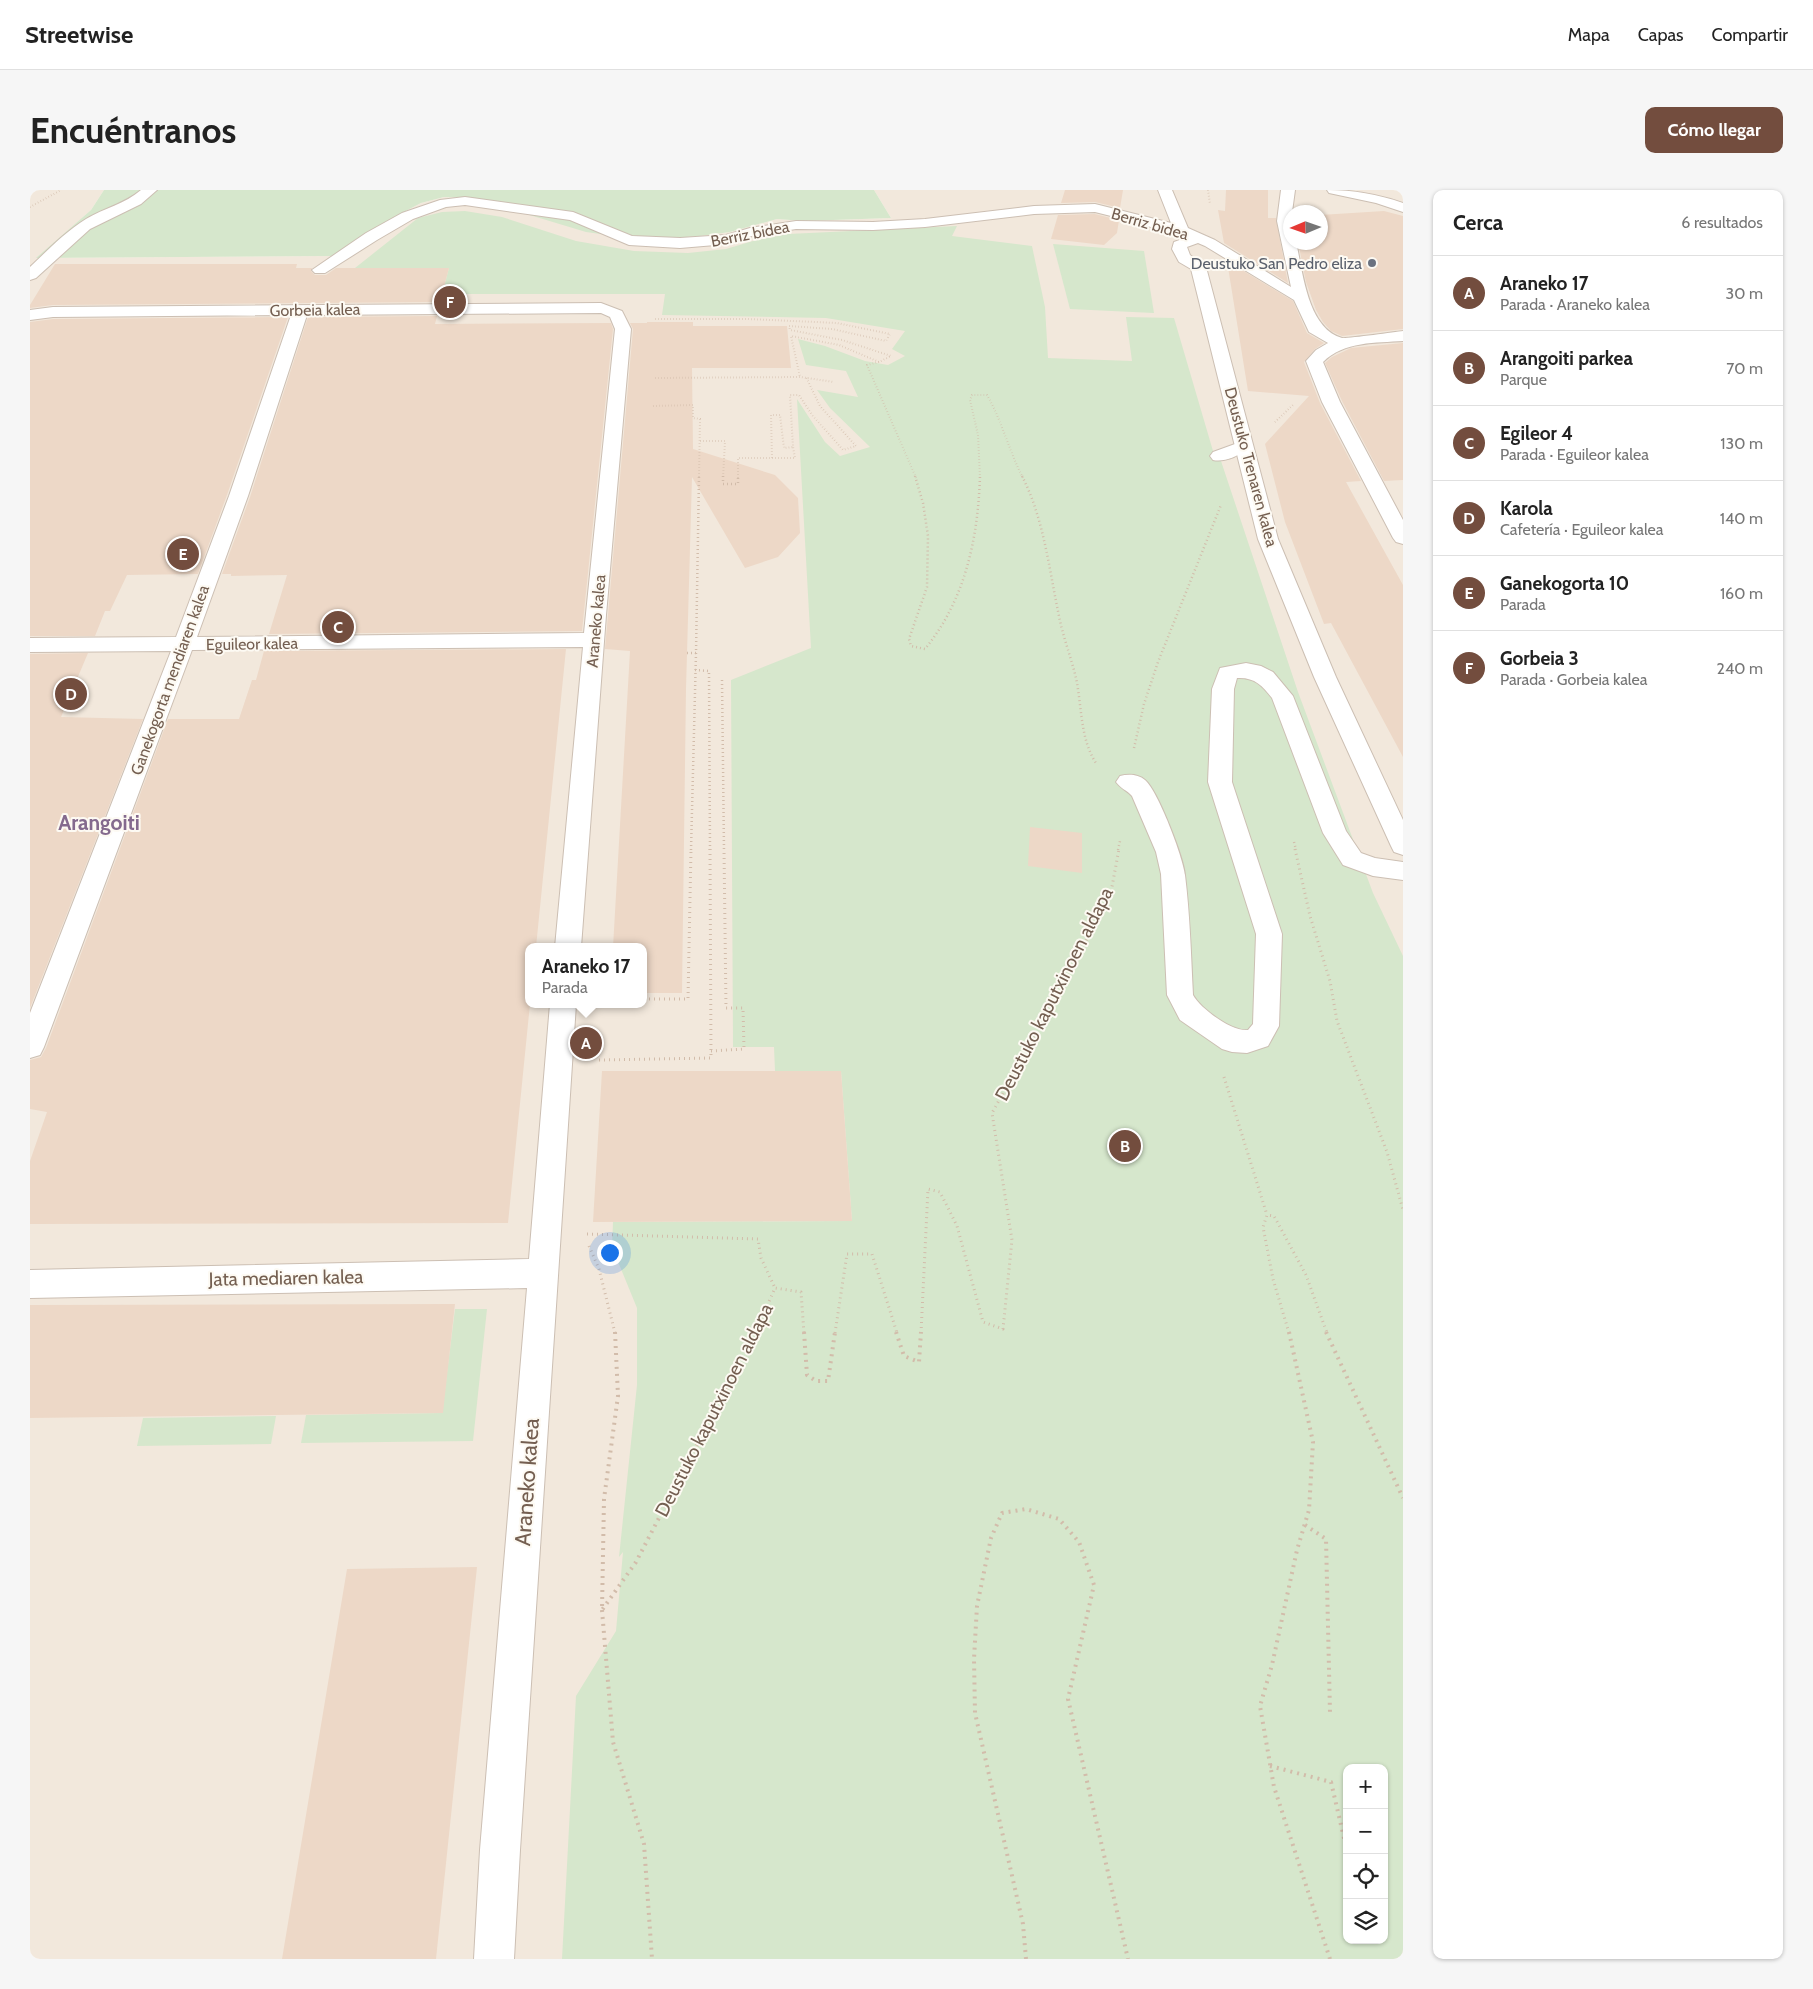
<!DOCTYPE html>
<html lang="es">
<meta charset="utf-8">
<style>
body{margin:0;font-family:Cabin,sans-serif;background:#f6f6f6;color:#222}
.controls{position:absolute;right:15px;bottom:15px;display:grid;overflow:hidden;border-radius:10px;box-shadow:0 1px 4px #0004}
.controls button{width:45px;height:45px;display:grid;place-items:center;padding:0;border:0;border-bottom:1px solid #e0e0e0;background:#fff;color:#222;font:25px sans-serif}
.compass{position:absolute;left:1253px;top:15px;width:45px;height:45px;border-radius:50%;background:#fff;box-shadow:0 1px 4px #0004;rotate:268deg}
.you{position:absolute;left:579px;top:1062px;width:18px;height:18px;margin:-12px;border:4px solid #fff;border-radius:50%;background:#1a73e8;box-shadow:0 0 0 8px #1a73e833}
.badge{display:grid;place-items:center;width:32px;height:32px;border-radius:50%;background:#734d3e;color:#fff;font-size:16px;font-weight:700}
.pin{position:absolute;translate:-50% -50%;border:2px solid #fff;box-shadow:0 1px 5px #0006}
.popup{position:absolute;left:495px;top:753px;width:122px;height:65px;box-sizing:border-box;display:grid;place-content:center;border-radius:10px;background:#fff;filter:drop-shadow(0 1px 4px #0005);font-size:16px;white-space:nowrap;color:#767676}
.popup b{font-size:19px;color:#222}
.popup::after{content:'';position:absolute;left:50%;top:100%;margin-left:-10px;border:10px solid transparent;border-top-color:#fff}
.list{margin:0;padding:0;list-style:none}
h2{display:flex;justify-content:space-between;align-items:center;height:65px;margin:0;padding:0 20px;font-size:21px}
h2 small{font-size:16px;font-weight:400;color:#767676}
.list li{display:grid;grid-template-columns:32px 1fr auto;gap:15px;align-items:center;box-sizing:border-box;height:75px;padding:0 20px;border-top:1px solid #e0e0e0}
.list b{display:block;font-size:19px;white-space:nowrap}
.list p{margin:0;font-size:16px;white-space:nowrap;color:#767676}
.list em{font-size:16px;font-style:normal;color:#767676}
.icon{flex:none;width:28px;height:28px;fill:none;stroke:currentColor;stroke-width:2;stroke-linecap:round;stroke-linejoin:round}
.map{position:relative;flex:none;width:1373px;height:1769px;overflow:hidden;border-radius:10px}
header{display:flex;align-items:center;gap:30px;box-sizing:border-box;height:70px;padding:0 25px;background:#fff;border-bottom:1px solid #e0e0e0}
header strong{font-size:24px}
nav{display:flex;gap:28px;margin-inline-start:auto;font-size:18px}
.intro{display:flex;align-items:center;justify-content:space-between;box-sizing:border-box;height:120px;padding:0 30px}
h1{margin:0;font-size:35px}
.button{padding:12px 22px;border-radius:10px;background:#734d3e;color:#fff;font-size:18px;font-weight:700}
main{display:flex;gap:30px;padding:0 30px}
aside{flex:1;background:#fff;border-radius:10px;box-shadow:0 1px 4px #0004}
.map>svg:first-child{display:block}
</style>
<header>
<strong>Streetwise</strong>
<nav><a>Mapa</a><a>Capas</a><a>Compartir</a></nav>
</header>
<div class="intro"><h1>Encuéntranos</h1><a class="button">Cómo llegar</a></div>
<main>
<div class="map">
<svg width="1373" height="1769" viewBox="0 0 1373 1769">
<rect width="100%" height="100%" fill="#fbf6ec"/>
<path fill="#f2e8dc" fill-rule="evenodd" d="M0,0h74l-13,20 -54,48 296,-2 65,-41 23,-12 23,-6 29,1 199,40 58,-6 47,-13 27,2 87,-3 -17,-28h529v1769h-1373zM1260,22h30v30h-30zM498,757h116v57h-116zM1317,1578h37v172h-37z"/>
<g fill="#d6e7cc" fill-rule="evenodd">
<polygon points="74,0 844,0 861,28 774,31 747,29 700,42 670,46 642,48 592,47 556,42 443,8 414,7 391,13 368,25 303,66 6,68 61,20"/>
<path d="M435,21l37,6 74,24 58,10 54,2 38,-4 27,-8 35,-7 169,-8 -5,10 80,10 13,61 3,51 84,3 -6,-44 48,1 39,133 8,10 77,231 75,201 30,63v1003h-841l14,-263 40,-65 7,-79 -4,5 18,-172v-77l-25,-61 1,-25 239,-1 -11,-150h-66l-1,-24h-41l-2,-367 80,-32 -14,-249 28,43 15,14 30,-9 -40,-39 -13,-18 41,7 -12,-26 -40,-6 -8,-26 27,7 40,15 23,4 17,-9 -13,-7 13,-18 -79,-13 -164,-3 3,-21h-223l7,-26h-94l63,-50 24,-6zM1317,1578h37v172h-37z"/>
<polygon points="1023,54 1114,61 1124,123 1040,119"/>
<polygon points="425,1119 457,1119 443,1251 271,1253 276,1225 412,1223"/>
<polygon points="246,1226 241,1254 107,1256 113,1228"/>
</g>
<g fill="#edd8c7">
<polygon points="1035,0 1093,0 1090,18 1065,12 1031,13"/>
<polygon points="1196,0 1238,0 1238,28 1246,28 1258,93 1194,53 1188,20 1195,21"/>
<polygon points="1354,21 1373,26 1373,139 1312,146 1301,141 1293,132 1286,120 1276,92 1268,52 1290,52 1290,25"/>
<polygon points="1065,24 1089,30 1087,43 1074,55 1021,49 1028,25"/>
<polygon points="1197,71 1263,111 1277,143 1294,153 1285,159 1274,172 1290,213 1331,291 1316,292 1373,395 1373,567 1301,433 1294,434 1255,332 1235,254 1279,206 1218,201"/>
<polygon points="25,74 267,74 266,78 282,78 281,81 285,85 296,85 306,78 419,78 410,112 23,115 0,118 0,115"/>
<polygon points="407,126 405,134 581,133 583,139 552,441 239,444 257,385 201,386 201,384 192,384 220,307 278,127"/>
<polygon points="258,127 197,305 168,384 97,385 80,421 75,421 65,446 0,446 0,132 23,129"/>
<polygon points="617,132 663,132 663,136 757,136 761,178 662,178 663,259 745,285 768,308 770,343 748,367 715,378 662,287 656,499 652,803 614,803 614,757 583,757 600,461 575,459 603,139 600,133 617,133"/>
<polygon points="1373,153 1373,290 1354,291 1312,211 1295,173 1302,167 1321,158"/>
<polygon points="536,459 506,757 498,757 498,814 500,814 478,1033 0,1034 0,971 17,922 0,919 0,870 11,867 16,858 138,529 209,529 222,490 226,490 234,461"/>
<polygon points="58,463 31,527 113,529 0,818 0,464"/>
<polygon points="1000,637 1052,643 1052,683 998,676"/>
<polygon points="572,881 811,881 822,1031 563,1032"/>
<polygon points="425,1114 413,1223 0,1228 0,1115"/>
<polygon points="447,1377 406,1769 252,1769 317,1379"/>
</g>
<g fill="none" stroke-linecap="round" stroke-linejoin="round">
<g stroke="#ccbfb3" stroke-width="2">
<path id="service" d="M1216,473l15,3 12,6 20,24 53,135 15,22 14,5 28,4v18l-30,-4 -30,-11 -20,-32 -51,-135c-10,-13 -18,-21 -35,-20l-3,11 -2,93 50,152 -3,92 -11,20 -21,7 -15,-1 -10,-3 -42,-29 -13,-25 -6,-121 -5,-22 -24,-56c-5,-6 -11,-7 -16,-14l4,-6c8,-2 18,-2 25,4 13,11 38,77 40,95 5,40 6,80 8,120 8,14 39,37 55,35l5,-6 3,-90 -48,-152 4,-93 8,-21z"/>
</g>
<g stroke="#ccbfb3" stroke-width="2">
<path id="pedestrian" d="M1205,254l6,1 3,4c-6,9 -22,13 -31,11l-3,-4 3,-4z"/>
</g>
<g stroke="#ccbfb3" stroke-width="2">
<g id="minor">
<path d="M111,0h16l-16,14 -51,25 -54,49 -6,2v-13c18,-17 35,-35 56,-48 18,-11 39,-15 55,-29z"/>
<path d="M1128,0h14l16,38 27,12 76,47 -14,-66 4,-31h14l-3,22h-2v30h6c7,30 11,86 46,96 3,1 53,-6 61,-7v10c-27,2 -59,0 -80,21l17,40 63,118v24l-7,-2 -3,-4 -71,-136 -16,-41 10,-11 12,-7 -19,-11 -15,-32 -89,-54 -7,-3 -11,4 3,8 16,12 72,272 58,138 67,143v35l-9,-3 -3,-6 -77,-169 -56,-138 -67,-270 -12,-7 -7,-13 2,-7 11,-4 -50,-16 -40,-10 -61,2 -109,13 -52,3 -77,-1 -44,7 -25,8 -47,4 -51,-3 -59,-25 -105,-15 -19,2 -33,12 -36,21 -52,33h-10l-3,-3 54,-37 36,-20 38,-13 25,-3 108,15 59,24 48,2 46,-3 24,-7 46,-7 77,1 52,-3 109,-13 61,-2 76,19z"/>
<path d="M1297,0c27,0 50,4 76,13v9l-27,-9 -47,-10z"/>
<path d="M571,113l21,8 9,18 -25,286 -25,332h-26l28,-300 -391,3 -148,397 -4,8 -10,3v-45l141,-362 -141,1v-14l146,-1 53,-141 62,-181 -238,2 -23,3v-10l23,-3zM571,123l9,4 5,12 -31,304 -387,4 51,-141 59,-181z"/>
<polygon points="520,814 546,814 490,1660 484,1769 444,1769 450,1660 497,1098 0,1108 0,1080 499,1069"/>
</g>
</g>
<g stroke="#d2bcaa" stroke-width="2" stroke-dasharray="0.5 2.5" stroke-linecap="butt">
<polyline points="1178,0 1180,14"/>
<polyline points="0,17 31,0"/>
<polyline points="625,129 718,129 807,133 860,144 856,151 802,139 759,136 760,140 812,150 861,166 849,172 809,155 761,146 770,187"/>
<polyline points="849,172 837,175 886,288"/>
<polyline points="625,188 770,187 804,192"/>
<polyline points="623,216 663,215 663,228 670,229 669,288"/>
<polyline points="1245,232 1264,214"/>
<polyline points="670,251 695,251 693,288"/>
<polyline points="742,268 765,268 763,257"/>
<polyline points="708,288 708,268 742,268 741,225 750,225 754,258 763,257 760,205 769,205 782,225 813,260 826,256 790,216 776,187"/>
<path d="M950,288l-2,-43 -8,-35 2,-5h15c15,26 22,56 36,83"/>
</g>
<g stroke="#d2bcaa" stroke-width="2.5" stroke-dasharray="1 3" stroke-linecap="butt">
<polyline points="693,286 693,294 708,294 708,286"/>
<path d="M885,286l8,27 5,33 -1,51 -18,52 2,7 14,3c40,-49 53,-110 55,-173"/>
<path d="M992,286c22,43 27,93 37,140 4,21 12,41 17,62 6,28 4,61 20,85"/>
<polyline points="657,463 666,463 669,286"/>
<polyline points="665,480 679,481 680,660"/>
<polyline points="692,490 694,660"/>
<polyline points="1104,558 1114,514 1128,472 1191,315"/>
<polyline points="1264,652 1266,660"/>
<polyline points="661,660 666,463"/>
<polyline points="1088,660 1090,651"/>
</g>
<g stroke="#d2bcaa" stroke-width="3" stroke-dasharray="1 4" stroke-linecap="butt">
<polyline points="1265,659 1280,726 1300,791 1307,831 1357,962 1373,1020"/>
<polyline points="614,809 658,809 661,659"/>
<polyline points="681,861 714,859 713,818 696,818 694,659"/>
<polyline points="569,870 681,868 680,659"/>
<polyline points="1194,887 1237,1025"/>
<polyline points="557,1044 728,1049 731,1068 745,1098"/>
<polyline points="559,1056 569,1079 585,1143"/>
<polyline points="725,1143 745,1098 771,1102 774,1143"/>
<polyline points="805,1143 817,1064 842,1064 867,1143"/>
<polyline points="891,1143 898,999 910,1002 927,1036 953,1132 973,1139 982,1050 962,923 1026,809 1081,702 1089,659"/>
<polyline points="1259,1143 1243,1089 1233,1037 1237,1025 1244,1026 1276,1085 1297,1143"/>
</g>
<g stroke="#d2bcaa" stroke-width="4" stroke-dasharray="2 5" stroke-linecap="butt">
<polyline points="585,1142 588,1206 574,1309 572,1420 606,1372 726,1142"/>
<polyline points="774,1142 777,1185 786,1191 798,1191 805,1142"/>
<polyline points="866,1142 874,1166 889,1172 891,1142"/>
<polyline points="1259,1142 1283,1252 1279,1320 1267,1360 1242,1475 1230,1516 1244,1597 1300,1769"/>
<polyline points="1296,1142 1373,1308"/>
<polyline points="1275,1335 1296,1349 1300,1523"/>
<polyline points="572,1420 583,1552 614,1654 622,1769"/>
<polyline points="1240,1576 1301,1592 1317,1661"/>
<polyline points="996,1769 993,1734 945,1523 944,1469 947,1416 961,1348 972,1323 996,1319 1029,1329 1049,1352 1064,1395 1038,1509 1098,1769"/>
</g>
<use href="#service" fill="#fff" fill-rule="evenodd"/>
<use href="#pedestrian" fill="#fff" fill-rule="evenodd"/>
<use href="#minor" fill="#fff" fill-rule="evenodd"/>
</g>
<circle fill="#6b7280" stroke="#fdfaf3" stroke-width="2" cx="1342" cy="73" r="5"/>
<g text-anchor="middle" dominant-baseline="central" stroke-width="4" stroke-linejoin="round" paint-order="stroke">
<g font-size="16" fill="#745f51" stroke="#fdfaf3">
<text transform="translate(1120 34) rotate(16)">Berriz bidea</text>
<text transform="translate(720 44) rotate(-11)">Berriz bidea</text>
<text transform="translate(285 120) rotate(-1)">Gorbeia kalea</text>
<text transform="translate(1221 277) rotate(75)">Deustuko Trenaren kalea</text>
<text transform="translate(566 431) rotate(-85)">Araneko kalea</text>
<text transform="translate(222 454) rotate(-1)">Eguileor kalea</text>
<text transform="translate(140 490) rotate(-70)">Ganekogorta mendiaren kalea</text>
</g>
<g font-size="16" fill="#5b616d" stroke="#fdfaf3" text-anchor="end">
<text x="1332" y="73">Deustuko San Pedro eliza</text>
</g>
<g font-size="19" fill="#745f51" stroke="#fdfaf3">
<text transform="translate(1024 804) rotate(-63)">Deustuko kaputxinoen aldapa</text>
<text transform="translate(256 1088) rotate(-1)">Jata mediaren kalea</text>
<text transform="translate(684 1220) rotate(-63)">Deustuko kaputxinoen aldapa</text>
</g>
<g font-size="21" font-weight="bold" fill="#846a8e" stroke="#fdfaf3">
<text x="69" y="632">Arangoiti</text>
</g>
<g font-size="22" fill="#745f51" stroke="#fdfaf3">
<text transform="translate(497 1292) rotate(-86)">Araneko kalea</text>
</g>
</g>
</svg>
<div class="controls">
<button>+</button>
<button>−</button>
<button><svg class="icon" aria-label="locate" viewBox="0 0 24 24"><circle cx="12" cy="12" r="6"/><path d="M12 2v4M12 18v4M2 12h4M18 12h4"/></svg></button>
<button><svg class="icon" aria-label="layers" viewBox="0 0 24 24"><path d="M12 4l9 5-9 5-9-5zM3 14l9 5 9-5"/></svg></button>
</div>
<svg class="compass" viewBox="-18 -18 36 36"><path d="M0-13l5 13h-10z" fill="#e53935"/><path d="M0 13l5-13h-10z" fill="#767676"/></svg>
<div class="you"></div>
<div class="pin badge" style="left:556px;top:853px">A</div>
<div class="popup"><b>Araneko 17</b>Parada</div>
<div class="pin badge" style="left:1095px;top:956px">B</div>
<div class="pin badge" style="left:308px;top:437px">C</div>
<div class="pin badge" style="left:41px;top:504px">D</div>
<div class="pin badge" style="left:153px;top:364px">E</div>
<div class="pin badge" style="left:420px;top:112px">F</div>
</div>
<aside>
<h2>Cerca<small>6 resultados</small></h2>
<ul class="list">
<li><span class="badge">A</span><div><b>Araneko 17</b><p>Parada · Araneko kalea</p></div><em>30 m</em></li>
<li><span class="badge">B</span><div><b>Arangoiti parkea</b><p>Parque</p></div><em>70 m</em></li>
<li><span class="badge">C</span><div><b>Egileor 4</b><p>Parada · Eguileor kalea</p></div><em>130 m</em></li>
<li><span class="badge">D</span><div><b>Karola</b><p>Cafetería · Eguileor kalea</p></div><em>140 m</em></li>
<li><span class="badge">E</span><div><b>Ganekogorta 10</b><p>Parada</p></div><em>160 m</em></li>
<li><span class="badge">F</span><div><b>Gorbeia 3</b><p>Parada · Gorbeia kalea</p></div><em>240 m</em></li>
</ul>
</aside>
</main>
